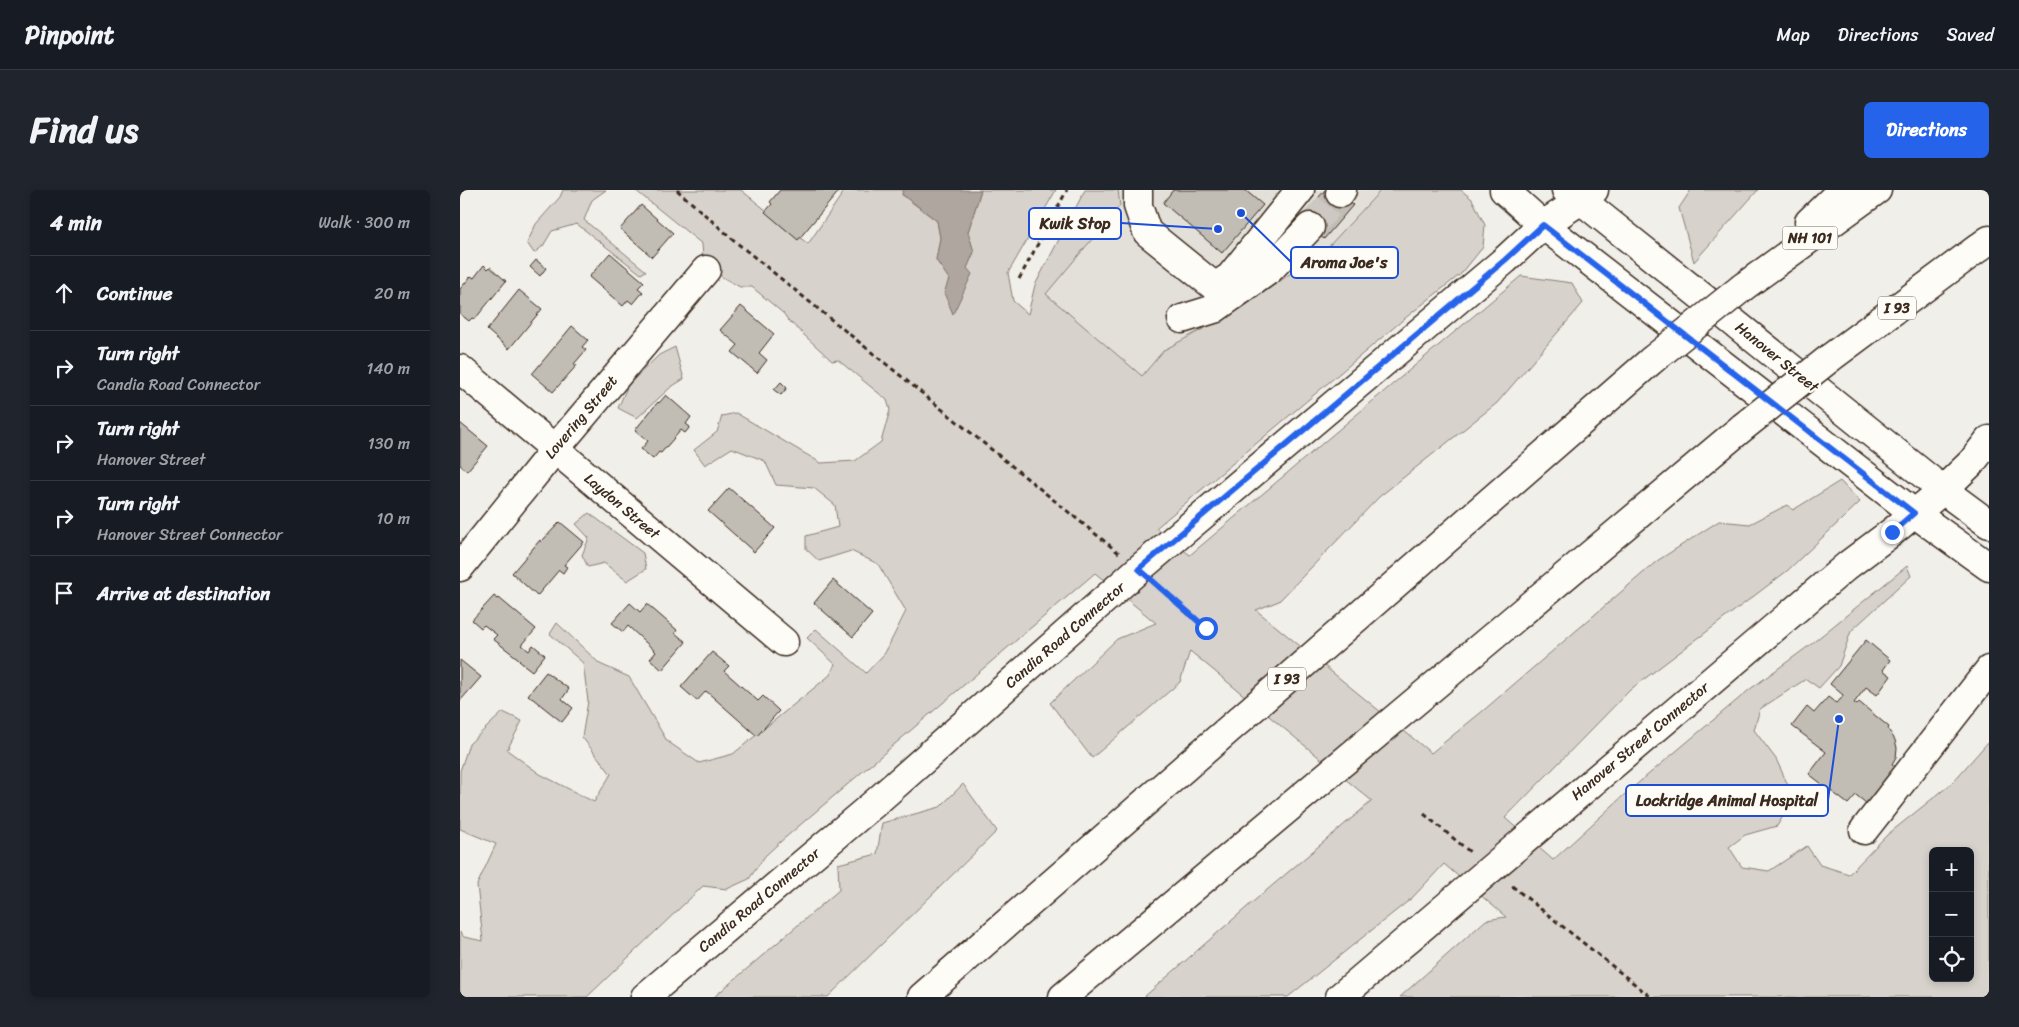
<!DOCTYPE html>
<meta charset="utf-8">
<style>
body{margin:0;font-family:Sriracha,sans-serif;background:#20242c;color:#f1f3f6}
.controls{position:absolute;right:15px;bottom:15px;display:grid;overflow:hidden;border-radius:8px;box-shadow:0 2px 8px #0003}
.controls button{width:45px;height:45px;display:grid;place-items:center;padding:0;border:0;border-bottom:1px solid #363941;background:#171b24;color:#f1f3f6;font:25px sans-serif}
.stop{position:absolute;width:15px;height:15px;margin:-11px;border:4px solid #2563eb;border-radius:50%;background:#fff}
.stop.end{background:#2563eb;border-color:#fff;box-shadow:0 1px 5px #0008}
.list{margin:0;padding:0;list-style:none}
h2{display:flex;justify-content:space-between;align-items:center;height:65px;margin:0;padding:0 20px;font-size:21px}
h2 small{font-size:16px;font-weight:400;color:#9ea1a6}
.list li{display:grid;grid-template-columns:32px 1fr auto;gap:15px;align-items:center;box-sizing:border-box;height:75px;padding:0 20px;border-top:1px solid #363941}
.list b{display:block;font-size:19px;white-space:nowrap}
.list p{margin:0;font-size:16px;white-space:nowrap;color:#9ea1a6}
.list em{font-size:16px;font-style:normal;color:#9ea1a6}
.icon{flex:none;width:28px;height:28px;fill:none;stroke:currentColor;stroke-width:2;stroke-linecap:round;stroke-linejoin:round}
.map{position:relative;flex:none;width:1529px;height:807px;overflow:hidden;border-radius:8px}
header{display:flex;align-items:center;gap:30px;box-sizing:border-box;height:70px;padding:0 25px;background:#171b24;border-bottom:1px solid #363941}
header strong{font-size:24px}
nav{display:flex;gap:28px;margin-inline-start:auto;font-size:18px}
.intro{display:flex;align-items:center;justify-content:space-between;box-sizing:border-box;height:120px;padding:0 30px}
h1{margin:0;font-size:35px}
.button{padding:12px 22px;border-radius:8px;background:#2563eb;color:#fff;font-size:18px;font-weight:700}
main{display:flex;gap:30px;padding:0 30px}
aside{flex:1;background:#171b24;border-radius:8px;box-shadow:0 2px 8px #0003}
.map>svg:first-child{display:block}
</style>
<header>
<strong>Pinpoint</strong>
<nav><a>Map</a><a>Directions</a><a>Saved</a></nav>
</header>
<div class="intro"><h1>Find us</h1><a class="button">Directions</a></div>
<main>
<aside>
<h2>4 min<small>Walk · 300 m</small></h2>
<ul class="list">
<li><svg class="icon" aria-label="ahead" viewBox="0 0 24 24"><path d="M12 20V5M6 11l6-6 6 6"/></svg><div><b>Continue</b></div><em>20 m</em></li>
<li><svg class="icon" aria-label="right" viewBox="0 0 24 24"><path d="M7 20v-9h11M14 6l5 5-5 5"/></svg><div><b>Turn right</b><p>Candia Road Connector</p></div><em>140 m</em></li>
<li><svg class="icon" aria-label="right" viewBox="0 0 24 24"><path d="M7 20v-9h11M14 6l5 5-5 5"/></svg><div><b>Turn right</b><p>Hanover Street</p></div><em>130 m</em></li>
<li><svg class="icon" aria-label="right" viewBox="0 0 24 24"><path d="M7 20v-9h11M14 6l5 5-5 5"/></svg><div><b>Turn right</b><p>Hanover Street Connector</p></div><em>10 m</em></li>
<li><svg class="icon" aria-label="arrive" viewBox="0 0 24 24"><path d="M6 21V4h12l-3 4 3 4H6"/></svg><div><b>Arrive at destination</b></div></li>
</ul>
</aside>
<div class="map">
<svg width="1529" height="807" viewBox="0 0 1529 807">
<rect width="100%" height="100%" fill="#f1efea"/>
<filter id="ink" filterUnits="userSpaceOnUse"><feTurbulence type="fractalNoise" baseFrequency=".02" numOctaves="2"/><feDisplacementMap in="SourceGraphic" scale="10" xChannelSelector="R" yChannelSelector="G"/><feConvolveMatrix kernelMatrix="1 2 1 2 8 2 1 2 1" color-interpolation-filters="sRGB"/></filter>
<g filter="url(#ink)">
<polygon fill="#e3e0da" points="658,0 921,0 868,57 782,118 704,160 682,186 586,104 660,16"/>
<g fill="#d7d2cc" stroke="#897e75" fill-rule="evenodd">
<polygon points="103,0 146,0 132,10 124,30 186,81 181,84 117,34 92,41 83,56 74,63 67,53 76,34 100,7"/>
<path d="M175,0h106l67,54 37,-54h58l-1,5 35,26 3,17 -4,22 14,19 17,-11 7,-16 -6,-20 13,-42h75l-48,83 5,28 15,13 7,-29 50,-95h33l2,16 -74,88 96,82 22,-26 78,-42 86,-61 53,-57h80l11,9 13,26 -2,22 -21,26 -58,46 -248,209 34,27 331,-279 51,7 11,20 -86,100 -118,94 -100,104 -23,9 175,143 53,-43 173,-149 62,-40 31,3 37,-19 6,5 47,-29 20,21 -73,69 -156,118 -126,129 48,42 71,-65 125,-105 61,-45 97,-79 4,10 -60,55 -12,35 -20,22 -13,-9 -46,30 -6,21 22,29 18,39 -17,28 -32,9 -16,12 13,20 27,4 38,-25 13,19 29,9 38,-39 65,-52 37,-42v256h-589l86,-77 20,-3 -62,-53 -32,34 -124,99h-144l110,-96 118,-100 -182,-150 -10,31 -88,76 -42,-55 67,-64 39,-16 -61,-50 -316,270 -14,13 -16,23 -22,10 -24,-3 -116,111h-127v-65l4,5 19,4 -6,-56 19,-41 -36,-15v-58l9,-27 34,-32 19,9 -15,29 33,24 54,28 17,-28 -29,-37 6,-36 -5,-38 -33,-29 7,-11 43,41 29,13 38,64 32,22 34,-9 97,-79 5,-11 -28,-26 9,-9 50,44 19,-20 21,-42 -28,-47 -27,-13 -32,10 -13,-12v-13l32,-9 -3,-22 -21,-17 -38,-3 -11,-24 -33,-13 -27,17 -11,-15 23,-18 5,-16 14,-3 85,50 34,-2 26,-19 9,-32 -3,-10 -49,-40 -6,1 -44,-41 -4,-6 -32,-27h-12l-18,-10 -19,-20 -1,-13zM1473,661h37v127h-37z"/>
<polygon points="1231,0 1298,0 1234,72 1219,18"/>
<polygon points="215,157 224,189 211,197 177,228 158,218 168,195 199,165"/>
<polygon points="129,323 183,363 186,379 167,391 144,373 128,377 122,365 129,348 116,334"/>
<polygon points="503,594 537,641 368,807 254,807 379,700 378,674 417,664 422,633 480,617"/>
</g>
<polygon fill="#aea69f" stroke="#80746b" points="443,0 521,0 508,42 514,62 507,78 512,84 493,124 484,103 489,89 476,70 480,48 477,31 442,4"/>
<g fill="#c1bcb4" stroke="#3b2a1e">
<polygon points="320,0 380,0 338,50 305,22 312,14 310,12"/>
<polygon points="713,0 785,0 803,15 762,63 703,13"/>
<polygon points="865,0 877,0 893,15 864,49 840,29"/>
<polygon points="181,15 213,43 192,67 160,39"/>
<polygon points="150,63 184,92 178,98 183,102 173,114 168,110 163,116 129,87"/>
<polygon points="76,70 86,78 80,86 70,77"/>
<polygon points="24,75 28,79 30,77 46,91 15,129 12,128 9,131 0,124 0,99 11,86 14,88"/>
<polygon points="59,100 82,119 49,159 27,140"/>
<polygon points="281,116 314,144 299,163 307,170 297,183 272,162 278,155 260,140"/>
<polygon points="112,136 128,150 122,157 126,160 114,174 117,175 93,202 72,184"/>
<polygon points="321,192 327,198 321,205 314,200"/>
<polygon points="206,205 231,227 226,234 230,237 225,243 221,240 201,263 199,262 193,269 181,259 188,251 175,240 198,212 199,213"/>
<polygon points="0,233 28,256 7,281 0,275"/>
<polygon points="269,298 315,338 294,362 248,321"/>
<polygon points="100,332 124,352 104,375 107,377 103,383 99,380 77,406 52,383 80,350 81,352"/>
<polygon points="373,390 412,424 393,447 354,413"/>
<polygon points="34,406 38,409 39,408 76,439 62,455 69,461 73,455 85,465 72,481 59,471 60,470 33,449 37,445 24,435 21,438 12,430"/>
<polygon points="170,413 180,422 187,414 217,440 215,443 226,452 202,480 190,469 196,462 168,436 163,442 152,433"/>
<polygon points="1406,450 1430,470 1423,480 1431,486 1417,505 1406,497 1394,513 1397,515 1399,512 1429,537 1428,539 1435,550 1437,558 1436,567 1432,574 1440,580 1411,617 1396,605 1388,614 1349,584 1366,562 1332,536 1347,517 1354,523 1368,507 1376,513 1381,509 1383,505 1370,494"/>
<polygon points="252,462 269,476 264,481 298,511 303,506 319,521 297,546 246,501 237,511 221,497"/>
<polygon points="0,470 21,487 0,511"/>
<polygon points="86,482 109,499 102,509 113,518 102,532 68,505"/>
</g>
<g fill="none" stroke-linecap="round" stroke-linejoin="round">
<polyline stroke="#cdc8c1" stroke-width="28" stroke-dasharray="28 14" stroke-linecap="butt" points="850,37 880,3"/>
<g stroke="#3b2a1e" stroke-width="31">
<g id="minor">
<polyline points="678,0 678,16 687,42 755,97 770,87 840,0"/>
<polyline points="880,3 882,0"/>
<polyline points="722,129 754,119 809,80 850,37"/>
<polyline points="0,179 324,452"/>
<polyline points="0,377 95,259 246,80"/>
<polyline points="1404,640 1529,480"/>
</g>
</g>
<g stroke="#3b2a1e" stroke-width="31">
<g id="major">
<polyline points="1044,0 1083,35 1454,323 1529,377"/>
<polyline points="1106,0 1121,10 1483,300 1529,334"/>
<polyline points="185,807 416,612 679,379 1045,70 1083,35 1121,10"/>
<polyline points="880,807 1388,375 1432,342 1483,300"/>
</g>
</g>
<g stroke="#3b2a1e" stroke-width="31">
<g id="highway">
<polyline points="1121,10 1134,0"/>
<polyline points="1349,32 1382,0"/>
<polyline points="1283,97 1417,0"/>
<polyline points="1370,168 1529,50"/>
<polyline points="1483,300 1512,272 1529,250"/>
<polyline points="462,807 1192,170"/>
<polyline points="603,807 1283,237"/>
</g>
</g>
<g stroke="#3b2a1e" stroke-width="3" stroke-dasharray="5 4" stroke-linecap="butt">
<polyline points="217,0 277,53 659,363"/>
<polyline points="559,89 607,0"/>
<polyline points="698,396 746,438"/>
<polyline points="964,624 1010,662"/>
<polyline points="1052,696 1191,807"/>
</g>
<use href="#minor" stroke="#fdfcf7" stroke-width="28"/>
<use href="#major" stroke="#fdfcf7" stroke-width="28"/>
<use href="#highway" stroke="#fdfcf7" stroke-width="28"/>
<g stroke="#3b2a1e" stroke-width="31" stroke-linecap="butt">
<g id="highway-bridge">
<polyline points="1192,170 1283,97"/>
<polyline points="1283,237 1370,168"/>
</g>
</g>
<use href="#highway-bridge" stroke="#fdfcf7" stroke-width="28"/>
</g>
</g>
<g fill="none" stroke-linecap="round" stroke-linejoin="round" filter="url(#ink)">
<polyline stroke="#2563eb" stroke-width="6" points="746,438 679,379 1045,70 1083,35 1454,323 1432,342"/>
</g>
<g text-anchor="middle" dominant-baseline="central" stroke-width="4.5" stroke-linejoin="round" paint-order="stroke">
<g fill="#fdfcf7" stroke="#75695f" stroke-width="1">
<rect x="1322.5" y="36.5" width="55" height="23" rx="4"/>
<rect x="1418" y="106.5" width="38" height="23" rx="4"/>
<rect x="808" y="477.5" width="38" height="23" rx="4"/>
</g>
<g font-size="14" font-weight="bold" fill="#3b2a1e">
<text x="1350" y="48">NH 101</text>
<text x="1437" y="118">I 93</text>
<text x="827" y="489">I 93</text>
</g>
<g font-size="15" fill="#3b2a1e" stroke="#fdfcf7">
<text transform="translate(1317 167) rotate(39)">Hanover Street</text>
<text transform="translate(121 227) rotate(-50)">Lovering Street</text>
<text transform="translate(162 316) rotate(40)">Laydon Street</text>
<text transform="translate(605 445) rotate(-41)">Candia Road Connector</text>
<text transform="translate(1180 551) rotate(-40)">Hanover Street Connector</text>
<text transform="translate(299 710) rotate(-40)">Candia Road Connector</text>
</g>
</g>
<path fill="none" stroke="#1d4ed8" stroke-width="2" d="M758 39L661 33M781 23L831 72M1379 529L1368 610"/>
<g fill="#1d4ed8" stroke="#fdfcf7" stroke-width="2">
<circle cx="758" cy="39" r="5"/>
<circle cx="781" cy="23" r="5"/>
<circle cx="1379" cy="529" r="5"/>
</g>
<g fill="#fdfcf7" stroke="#1d4ed8" stroke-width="2">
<rect x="569" y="18" width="92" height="31" rx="5"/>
<rect x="831" y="57" width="107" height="31" rx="5"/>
<rect x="1166" y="595" width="202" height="31" rx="5"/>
</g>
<g font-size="16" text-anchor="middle" font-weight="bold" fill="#3b2a1e">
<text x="615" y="39">Kwik Stop</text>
<text x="884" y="78">Aroma Joe's</text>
<text x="1267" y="616">Lockridge Animal Hospital</text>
</g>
</svg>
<div class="controls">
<button>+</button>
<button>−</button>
<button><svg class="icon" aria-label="locate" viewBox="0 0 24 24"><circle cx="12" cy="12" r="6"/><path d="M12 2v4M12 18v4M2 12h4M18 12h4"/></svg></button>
</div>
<div class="stop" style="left:746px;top:438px"></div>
<div class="stop end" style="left:1432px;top:342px"></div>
</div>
</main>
